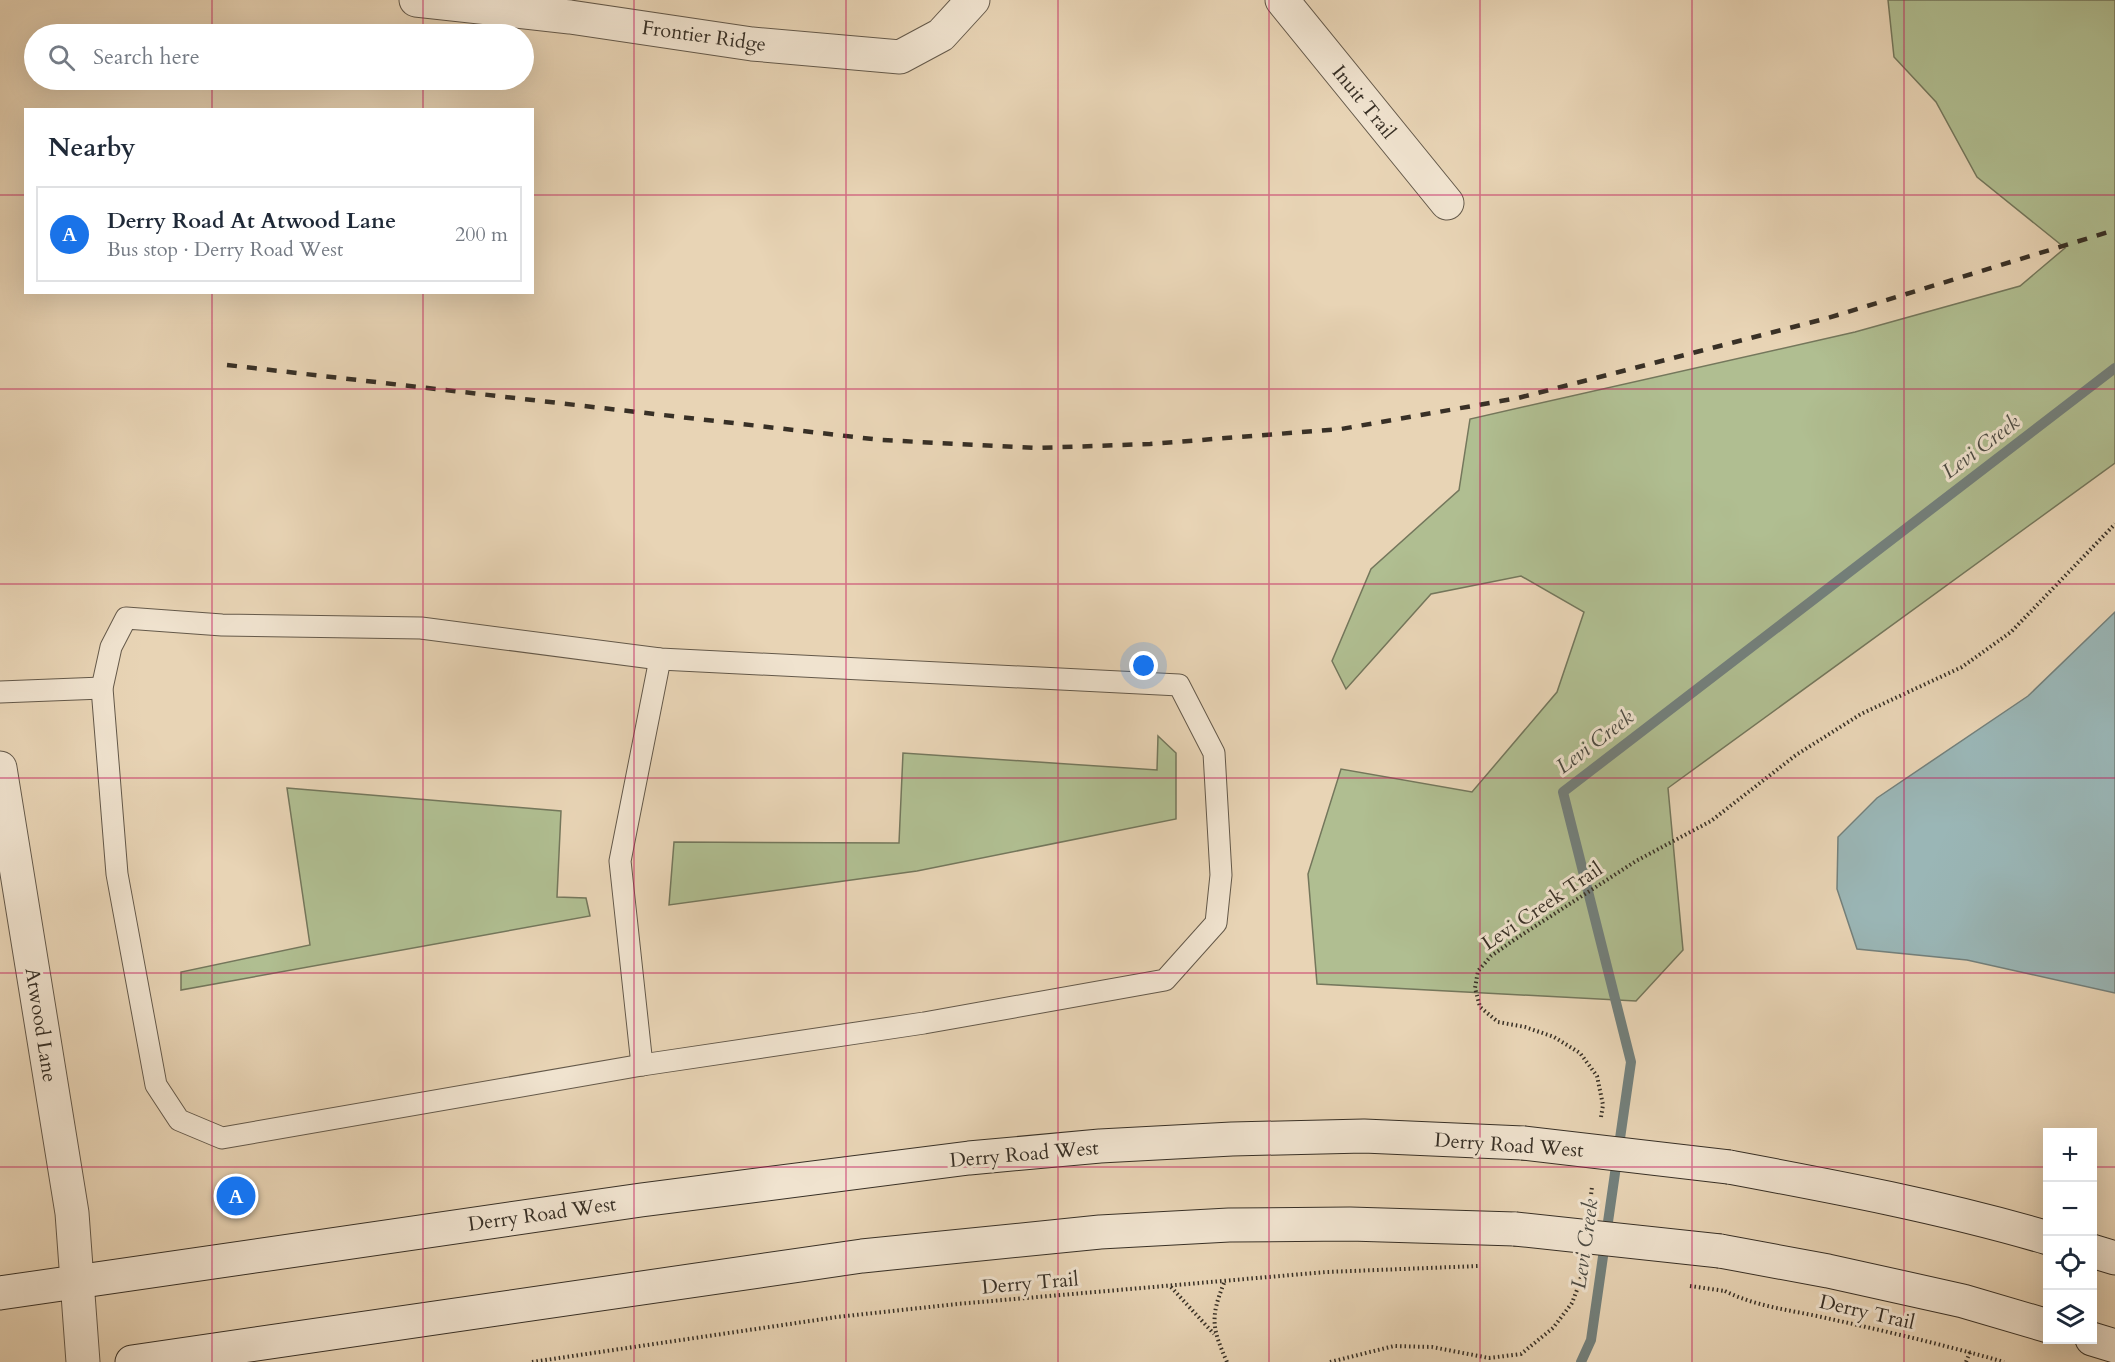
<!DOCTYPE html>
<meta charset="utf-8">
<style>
body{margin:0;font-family:Cardo,serif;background:#f6f6f7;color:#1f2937}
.controls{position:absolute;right:18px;bottom:18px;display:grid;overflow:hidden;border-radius:0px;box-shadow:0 6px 24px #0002}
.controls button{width:54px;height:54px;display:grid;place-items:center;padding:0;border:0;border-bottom:2px solid #e0e1e3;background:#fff;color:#1f2937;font:30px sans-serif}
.you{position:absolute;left:1144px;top:666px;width:21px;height:21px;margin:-15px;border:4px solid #fff;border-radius:50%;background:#1a73e8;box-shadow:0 0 0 9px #1a73e833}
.badge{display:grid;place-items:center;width:39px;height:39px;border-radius:50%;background:#1a73e8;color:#fff;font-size:20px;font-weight:700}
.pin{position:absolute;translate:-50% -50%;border:3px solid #fff;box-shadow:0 2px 6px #0006}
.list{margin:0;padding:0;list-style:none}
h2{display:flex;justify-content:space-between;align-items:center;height:78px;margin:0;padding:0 24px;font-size:26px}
h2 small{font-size:20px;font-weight:400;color:#747a83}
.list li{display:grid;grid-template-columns:39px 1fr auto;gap:18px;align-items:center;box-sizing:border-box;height:96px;margin:0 12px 12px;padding:0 12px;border:2px solid #e0e1e3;border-radius:0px}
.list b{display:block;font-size:22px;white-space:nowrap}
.list p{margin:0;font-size:20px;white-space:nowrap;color:#747a83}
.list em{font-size:20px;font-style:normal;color:#747a83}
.icon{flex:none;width:33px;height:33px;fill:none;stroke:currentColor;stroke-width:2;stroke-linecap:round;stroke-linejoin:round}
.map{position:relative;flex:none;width:2115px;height:1362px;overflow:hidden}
.search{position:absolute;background:#fff;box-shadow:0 6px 24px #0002;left:24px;top:24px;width:510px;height:66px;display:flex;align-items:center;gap:15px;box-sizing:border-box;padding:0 21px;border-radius:33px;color:#747a83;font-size:22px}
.panel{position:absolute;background:#fff;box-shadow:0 6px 24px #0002;left:24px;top:108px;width:510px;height:186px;border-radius:0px}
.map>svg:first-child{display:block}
</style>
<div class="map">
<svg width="2115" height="1362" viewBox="0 0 2115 1362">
<rect width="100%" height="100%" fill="#e8d4b5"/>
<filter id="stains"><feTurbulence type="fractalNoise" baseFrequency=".00333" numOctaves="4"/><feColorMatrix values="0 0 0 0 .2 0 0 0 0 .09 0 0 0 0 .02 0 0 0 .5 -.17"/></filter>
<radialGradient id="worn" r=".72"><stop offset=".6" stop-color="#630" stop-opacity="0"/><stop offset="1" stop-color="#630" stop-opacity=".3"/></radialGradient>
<g fill="#b0be91" stroke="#74775c" stroke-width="1.5">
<polygon points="1888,0 2115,0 2115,463 1668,788 1683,950 1636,1001 1317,984 1308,874 1341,769 1472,792 1557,692 1584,612 1521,576 1431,594 1346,689 1332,661 1371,569 1459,490 1470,419 1855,332 2020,286 2065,248 1977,177 1936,102 1894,57"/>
<polygon points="1158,736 1176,753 1176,819 917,871 669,905 674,842 899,843 903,753 1157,770"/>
<polygon points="287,788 561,811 557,897 586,898 590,916 181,990 181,972 310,945"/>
</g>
<polygon fill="#9ab6b6" stroke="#73807c" stroke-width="1.5" points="2115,612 2115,993 1967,960 1857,949 1837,889 1838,837 1877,798 2028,696"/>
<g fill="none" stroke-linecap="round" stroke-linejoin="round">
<polyline stroke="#73807c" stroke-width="10" points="1581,1362 1591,1340 1631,1062 1563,792 2115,368"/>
<g stroke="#64594a" stroke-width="23">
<g id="lane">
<polygon points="126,618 222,625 421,628 660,659 1179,685 1214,753 1221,875 1216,923 1165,980 924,1023 642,1065 222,1138 179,1120 156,1085 117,874 102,688 111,647"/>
<polyline points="0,692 102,688"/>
<polyline points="642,1065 620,861 660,659"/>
</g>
</g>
<g stroke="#64594a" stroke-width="35">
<g id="street">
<polyline points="416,0 570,17 752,44 900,57 941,35 973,0"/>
<polyline points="1282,0 1447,203"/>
<polyline points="0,768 72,1213 83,1362"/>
</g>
</g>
<g stroke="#383026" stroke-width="35">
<g id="secondary">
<path d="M1729,1167c107,20 214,40 319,71"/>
<polyline points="1720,1251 1828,1271 1963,1301 2048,1326"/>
<polyline points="2092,1251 2115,1258"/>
<polyline points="0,1293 641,1200 969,1158 1100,1146 1232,1139 1364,1136 1523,1143"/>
<polyline points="2092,1339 2115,1346"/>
<polyline points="132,1362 862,1256 1100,1232 1229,1225 1350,1224 1515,1229"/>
</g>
</g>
<g stroke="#383026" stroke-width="4" stroke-dasharray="1.5 3" stroke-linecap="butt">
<polyline points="1601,1117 1603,1105 1597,1076 1580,1053 1554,1037 1525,1027 1498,1022 1480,1007 1475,988 1478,971 1491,956 1517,938 1636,861 1711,821 1796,755 1861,714 1962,667 2011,632 2115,524"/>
<polyline points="1590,1203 1592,1187"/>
<path d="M1224,1283c-14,35 -12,45 3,79"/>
<polyline points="1171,1287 1214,1334"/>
<path d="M1725,1291c32,16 66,19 101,27 59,13 119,27 178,44"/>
<polyline points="532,1362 837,1317 957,1304 1326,1272 1479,1266"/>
<polyline points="1330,1362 1394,1346 1432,1347 1489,1358 1521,1354 1553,1328 1572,1303 1580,1282 1582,1270"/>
<polyline points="1966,1362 1970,1352"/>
</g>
<use href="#lane" stroke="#f0e3cf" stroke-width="21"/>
<use href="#street" stroke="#f0e3cf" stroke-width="33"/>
<use href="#secondary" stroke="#f0e3cf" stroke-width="33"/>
<polyline stroke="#383026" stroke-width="4.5" stroke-dasharray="10 10" stroke-linecap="butt" points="227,365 881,440 1037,448 1150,444 1341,429 1518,398 1828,318 2115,230"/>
<g stroke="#383026" stroke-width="35" stroke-linecap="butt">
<g id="secondary-bridge">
<polyline points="1523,1143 1729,1167"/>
<polyline points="1515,1229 1720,1251"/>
</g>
</g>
<polyline stroke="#383026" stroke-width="4" stroke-dasharray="1.5 3" stroke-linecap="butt" points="1690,1286 1725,1291"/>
<use href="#secondary-bridge" stroke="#f0e3cf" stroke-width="33"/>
</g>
<path fill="none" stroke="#c2185b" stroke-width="1.5" stroke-opacity="0.55" d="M212,0v34M423,0v34M634,0v1362M846,0v1362M1058,0v1362M1269,0v1362M1480,0v1362M1692,0v1362M1904,0v1362M212,80v30M423,80v30M0,195h26M532,195h1583M212,292v1070M423,292v1070M0,389h2115M0,584h2115M0,778h2115M0,973h2115M0,1167h2048M2092,1167h23"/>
<g text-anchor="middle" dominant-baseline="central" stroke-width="6" stroke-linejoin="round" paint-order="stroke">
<g font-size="20" fill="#383026" stroke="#f0e3cf">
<text transform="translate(704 36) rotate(8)">Frontier Ridge</text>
<text transform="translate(1364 102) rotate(51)">Inuit Trail</text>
<text transform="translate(1542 906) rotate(-34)">Levi Creek Trail</text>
<text transform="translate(41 1025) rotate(81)">Atwood Lane</text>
<text transform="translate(1509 1145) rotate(4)">Derry Road West</text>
<text transform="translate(1024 1154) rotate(-5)">Derry Road West</text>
<text transform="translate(542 1214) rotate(-8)">Derry Road West</text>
<text transform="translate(1030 1283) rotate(-5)">Derry Trail</text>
<text transform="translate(1867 1312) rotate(13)">Derry Trail</text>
</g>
<g font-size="21" font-style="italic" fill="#4c4b43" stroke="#f0e3cf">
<text transform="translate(1981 447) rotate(-37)">Levi Creek</text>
<text transform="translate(1595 742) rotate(-37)">Levi Creek</text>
<text transform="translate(1585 1244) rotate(-82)">Levi Creek</text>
</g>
</g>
<rect width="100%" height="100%" filter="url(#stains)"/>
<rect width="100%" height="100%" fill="url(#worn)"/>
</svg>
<div class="controls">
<button>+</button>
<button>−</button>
<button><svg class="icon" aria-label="locate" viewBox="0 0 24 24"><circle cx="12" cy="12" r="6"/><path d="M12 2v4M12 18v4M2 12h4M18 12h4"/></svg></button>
<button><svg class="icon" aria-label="layers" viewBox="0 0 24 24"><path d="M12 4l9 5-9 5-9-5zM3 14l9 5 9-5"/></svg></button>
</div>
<div class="you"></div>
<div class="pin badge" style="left:236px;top:1196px">A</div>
<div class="search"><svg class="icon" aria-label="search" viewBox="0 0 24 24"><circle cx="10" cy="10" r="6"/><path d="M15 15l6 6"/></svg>Search here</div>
<section class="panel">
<h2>Nearby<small></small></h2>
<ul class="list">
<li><span class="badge">A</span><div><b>Derry Road At Atwood Lane</b><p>Bus stop · Derry Road West</p></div><em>200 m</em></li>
</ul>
</section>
</div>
